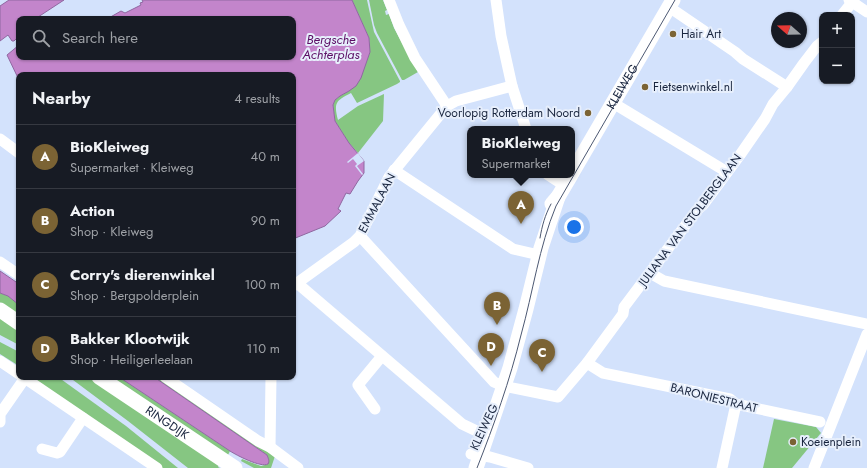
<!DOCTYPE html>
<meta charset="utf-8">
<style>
body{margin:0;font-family:Jost,sans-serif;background:#242831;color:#f1f3f6}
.controls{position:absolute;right:12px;top:12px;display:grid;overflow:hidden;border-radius:8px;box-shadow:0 1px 3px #0004}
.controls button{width:36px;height:36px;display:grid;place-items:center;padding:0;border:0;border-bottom:1px solid #363941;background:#171b24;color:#f1f3f6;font:20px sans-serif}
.compass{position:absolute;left:771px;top:12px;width:36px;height:36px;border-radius:50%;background:#171b24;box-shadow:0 1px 3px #0004;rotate:290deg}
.you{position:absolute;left:574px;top:227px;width:14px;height:14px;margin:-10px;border:3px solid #fff;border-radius:50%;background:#1a73e8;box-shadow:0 0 0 6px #1a73e833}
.badge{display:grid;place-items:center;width:26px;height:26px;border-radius:50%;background:#7b6334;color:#fff;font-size:13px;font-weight:700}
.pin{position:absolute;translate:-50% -33px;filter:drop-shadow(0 1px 2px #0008)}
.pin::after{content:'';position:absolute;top:21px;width:14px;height:12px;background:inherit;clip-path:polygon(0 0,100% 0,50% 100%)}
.popup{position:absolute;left:467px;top:126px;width:108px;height:52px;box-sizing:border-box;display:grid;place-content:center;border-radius:8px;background:#171b24;filter:drop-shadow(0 1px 3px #0005);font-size:13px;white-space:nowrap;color:#9ea1a6}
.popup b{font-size:15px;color:#f1f3f6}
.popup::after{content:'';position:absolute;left:50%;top:100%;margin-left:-8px;border:8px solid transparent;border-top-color:#171b24}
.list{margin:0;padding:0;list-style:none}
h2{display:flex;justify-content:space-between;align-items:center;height:52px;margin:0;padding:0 16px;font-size:17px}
h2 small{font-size:13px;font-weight:400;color:#9ea1a6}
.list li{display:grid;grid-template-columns:26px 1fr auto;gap:12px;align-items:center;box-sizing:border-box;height:64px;padding:0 16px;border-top:1px solid #363941}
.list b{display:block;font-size:15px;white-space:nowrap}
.list p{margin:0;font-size:13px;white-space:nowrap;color:#9ea1a6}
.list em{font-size:13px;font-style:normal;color:#9ea1a6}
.icon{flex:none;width:22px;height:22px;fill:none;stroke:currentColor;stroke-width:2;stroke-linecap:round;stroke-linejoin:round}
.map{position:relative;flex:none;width:867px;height:468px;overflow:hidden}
.search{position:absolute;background:#171b24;box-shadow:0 1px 3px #0004;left:16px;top:16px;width:280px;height:44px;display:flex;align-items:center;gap:10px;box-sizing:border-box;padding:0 14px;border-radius:8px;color:#9ea1a6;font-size:15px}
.panel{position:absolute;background:#171b24;box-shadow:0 1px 3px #0004;left:16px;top:72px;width:280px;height:308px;border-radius:8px}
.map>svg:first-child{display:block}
</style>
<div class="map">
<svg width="867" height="468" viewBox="0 0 867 468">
<rect width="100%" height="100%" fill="#d3e2fc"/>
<g fill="#86c682">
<path d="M352,0h15l7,32 26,49v1l-3,2 -40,19 -6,-10c-16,8 -17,10 -13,27l20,-14 26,-12 -1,27 -25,32 -9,-10 -14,-22 -2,-16 2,-5 5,-4 9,-5 15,-23 6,-16 -1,-14z"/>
<polygon points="369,0 383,0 387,10 385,11 386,15 389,14 394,28 418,72 404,80 402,80 377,33 374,25"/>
<polygon points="0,293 8,296 19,305 19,316 0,303"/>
<polygon points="0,315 19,328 19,345 0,335"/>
<polygon points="0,342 19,352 19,366 0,354"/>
<polygon points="28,377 58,377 126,426 178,468 162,468"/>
<polygon points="69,377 90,377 219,465 218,467 220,468 188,468 128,421"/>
<polygon points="108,377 119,377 230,451 227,457"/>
<polygon points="154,377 161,377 275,456 271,468 254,468 241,461 242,459 261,466 265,465 268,464 268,458 267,455"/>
<polygon points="774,419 816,427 821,433 792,468 763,468"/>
</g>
<g fill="#c385cb" stroke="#9068a1">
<polygon points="9,0 64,0 35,19 19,19 19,36 14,41 12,41 8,35 0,41 0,6"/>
<polygon points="142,0 352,0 369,38 370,52 361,78 356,86 349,91 340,96 335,100 333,105 335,121 349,143 364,161 364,173 358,181 350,194 346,193 338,209 341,211 325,226 293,239 293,75 19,75 19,80 7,55 19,45 19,57 293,57 293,19 107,19 121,11 125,13 141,5 140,3 143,2"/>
<polygon points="0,271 19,284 19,305 8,296 0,293"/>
<path d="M119,377h35l113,78c1,3 3,6 1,9 -7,4 -32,-9 -38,-13z"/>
</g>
<polygon fill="#d3e2fc" points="358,153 364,161 357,166 363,174 362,175 355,166 357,164 353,159 348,163 347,162"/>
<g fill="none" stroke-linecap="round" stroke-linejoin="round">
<g stroke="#fff" stroke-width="11">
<polyline points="389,0 399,25 415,58 447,106"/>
<polyline points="496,0 501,36 512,86 526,129"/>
<polyline points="849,0 867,12"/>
<polyline points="669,7 735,52 743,59 787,87"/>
<polyline points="842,15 854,0"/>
<polyline points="613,103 727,172"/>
<polyline points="0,139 19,153"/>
<polyline points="394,170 513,249 539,255"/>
<polyline points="548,175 565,186"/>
<polyline points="360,236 494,382 503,386 558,397 587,363 623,314 624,307 697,210 703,205 740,155 765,119 773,104 787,87 804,63 817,46 822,42"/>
<polyline points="0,262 19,275"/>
<polyline points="650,273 664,281 867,324"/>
<polyline points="297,283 462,424 487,436"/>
<polyline points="293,286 354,242 360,236 389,177 447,106 456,101 512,86"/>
<polyline points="0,361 19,374"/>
<polyline points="587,363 603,373 730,399 736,404 820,422"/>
<polyline points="23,377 157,468"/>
<polyline points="165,377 258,441 270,447 298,468"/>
<polyline points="375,409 358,385 382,356"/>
<polyline points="0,422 0,414 25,378"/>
<polyline points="270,447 271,377"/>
<polyline points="42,449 57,453 60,452 83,418"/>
<polyline points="471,454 490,457 528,468"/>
<polyline points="722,468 736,404"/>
<polyline points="814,468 867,334"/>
</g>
<g stroke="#fff" stroke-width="15">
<path id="s1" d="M572,173l101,-173"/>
<polyline points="552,204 558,197 571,175"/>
<polyline points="0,310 19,323"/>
<path id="s2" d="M99,377l136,91"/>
<polyline points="476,468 510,368 526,309 541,248 558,197"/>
</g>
<g stroke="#4c5872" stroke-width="1">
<path d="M540,238c2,-12 5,-23 11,-34"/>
<path d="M477,468c17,-43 33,-88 44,-133 12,-43 18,-88 35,-129l119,-206"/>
</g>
</g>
<g fill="#7b6334" stroke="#e7effc" stroke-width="1.5">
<circle cx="673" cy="34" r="4"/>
<circle cx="645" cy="87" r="4"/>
<circle cx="588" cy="113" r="4"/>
<circle cx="793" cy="442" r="4"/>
</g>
<g text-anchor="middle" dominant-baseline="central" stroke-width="4" stroke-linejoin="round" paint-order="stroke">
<g font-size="12" fill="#19253e" stroke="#e7effc" text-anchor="start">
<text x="681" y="34">Hair Art</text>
<text x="653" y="87">Fietsenwinkel.nl</text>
<text x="580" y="113" text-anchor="end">Voorlopig Rotterdam Noord</text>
<text x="801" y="442">Koeienplein</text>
</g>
<g font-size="12" fill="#19253e" stroke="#e7effc">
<text stroke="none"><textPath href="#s1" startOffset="100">KLEIWEG</textPath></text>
<text transform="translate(377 203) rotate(-62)">EMMALAAN</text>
<text transform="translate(690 220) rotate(-53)">JULIANA VAN STOLBERGLAAN</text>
<text transform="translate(714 398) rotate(14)">BARONIESTRAAT</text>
<text stroke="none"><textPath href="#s2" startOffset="82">RINGDIJK</textPath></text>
<text transform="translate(484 427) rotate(-65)">KLEIWEG</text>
</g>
<g font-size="13" font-style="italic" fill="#5c0e65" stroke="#e7effc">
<text x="331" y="39">Bergsche<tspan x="331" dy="15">Achterplas</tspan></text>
</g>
</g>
</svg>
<div class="controls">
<button>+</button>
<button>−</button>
</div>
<svg class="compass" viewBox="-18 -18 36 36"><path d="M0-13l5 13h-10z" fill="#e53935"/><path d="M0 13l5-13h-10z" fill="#9ea1a6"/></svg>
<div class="you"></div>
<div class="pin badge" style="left:521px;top:224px">A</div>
<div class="popup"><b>BioKleiweg</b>Supermarket</div>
<div class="pin badge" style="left:497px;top:325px">B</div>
<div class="pin badge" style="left:542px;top:372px">C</div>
<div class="pin badge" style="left:491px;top:366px">D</div>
<div class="search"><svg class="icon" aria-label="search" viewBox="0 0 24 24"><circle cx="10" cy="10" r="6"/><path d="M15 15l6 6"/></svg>Search here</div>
<section class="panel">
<h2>Nearby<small>4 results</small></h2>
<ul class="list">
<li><span class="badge">A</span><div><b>BioKleiweg</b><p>Supermarket · Kleiweg</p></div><em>40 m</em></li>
<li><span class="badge">B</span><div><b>Action</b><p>Shop · Kleiweg</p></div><em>90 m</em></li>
<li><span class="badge">C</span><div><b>Corry's dierenwinkel</b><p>Shop · Bergpolderplein</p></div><em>100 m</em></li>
<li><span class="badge">D</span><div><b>Bakker Klootwijk</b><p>Shop · Heiligerleelaan</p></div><em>110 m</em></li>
</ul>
</section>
</div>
